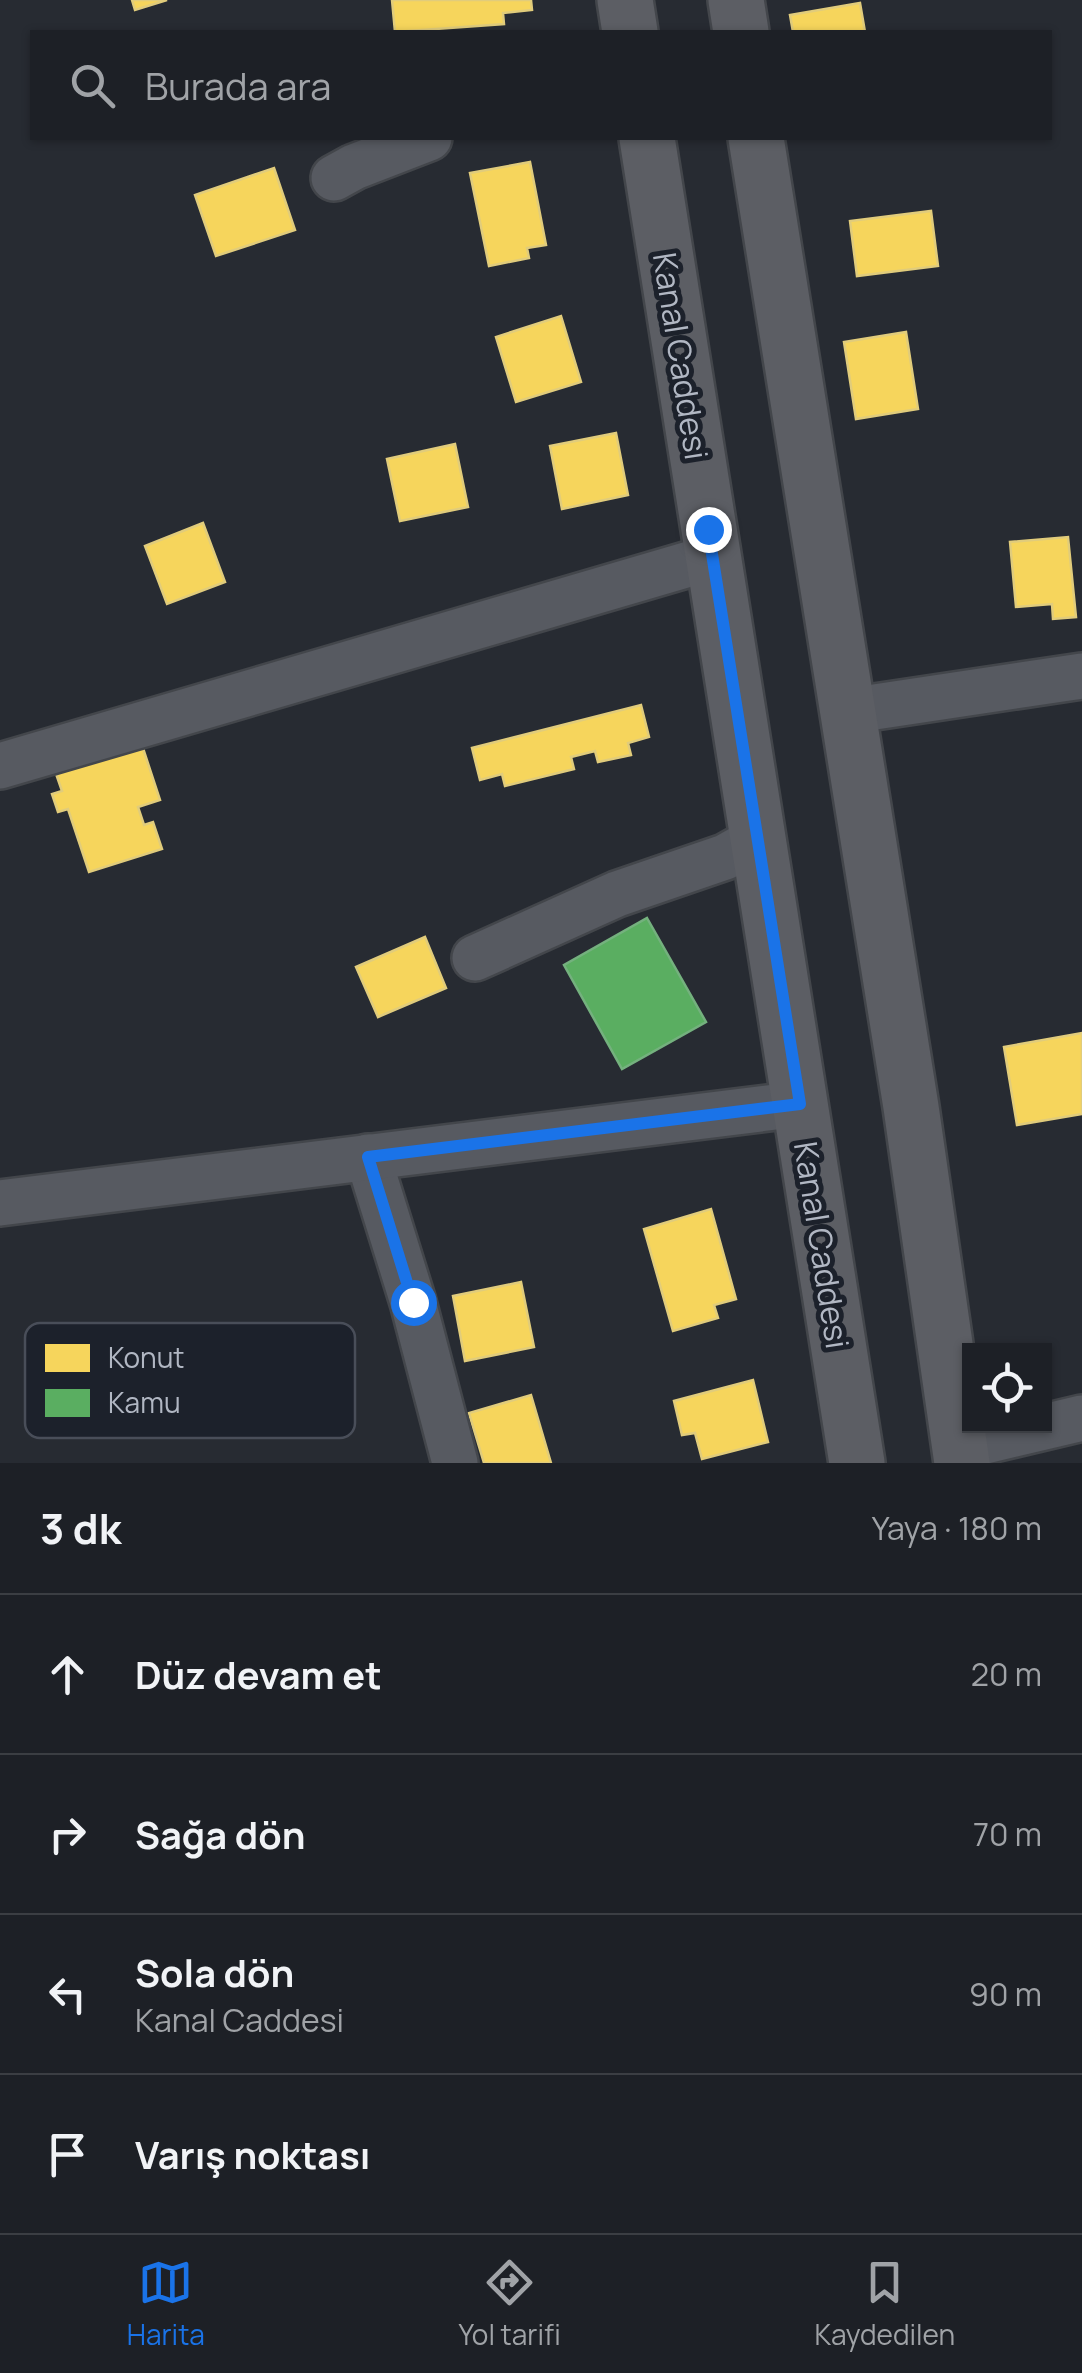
<!DOCTYPE html>
<html lang="tr">
<meta charset="utf-8">
<style>
body{margin:0;font-family:Manrope,sans-serif;background:#2a2d32;color:#f1f3f6}
.controls{position:absolute;right:30px;bottom:30px;display:grid;overflow:hidden;border-radius:0px;box-shadow:0 2px 8px #0004}
.controls button{width:90px;height:90px;display:grid;place-items:center;padding:0;border:0;border-bottom:2px solid #3b3e43;background:#1d2026;color:#f1f3f6;font:50px sans-serif}
.stop{position:absolute;width:30px;height:30px;margin:-22px;border:8px solid #1a73e8;border-radius:50%;background:#fff}
.stop.end{background:#1a73e8;border-color:#fff;box-shadow:0 2px 10px #0008}
.list{margin:0;padding:0;list-style:none}
h2{display:flex;justify-content:space-between;align-items:center;height:130px;margin:0;padding:0 40px;font-size:42px}
h2 small{font-size:32px;font-weight:400;color:#a0a3a7}
.list li{display:grid;grid-template-columns:65px 1fr auto;gap:30px;align-items:center;box-sizing:border-box;height:160px;padding:0 40px;border-top:2px solid #3b3e43}
.list b{display:block;font-size:38px;white-space:nowrap}
.list p{margin:0;font-size:32px;white-space:nowrap;color:#a0a3a7}
.list em{font-size:32px;font-style:normal;color:#a0a3a7}
.icon{flex:none;width:55px;height:55px;fill:none;stroke:currentColor;stroke-width:2;stroke-linecap:round;stroke-linejoin:round}
.map{position:relative;flex:none;width:1082px;height:1463px;overflow:hidden}
.search{position:absolute;background:#1d2026;box-shadow:0 2px 8px #0004;left:30px;right:30px;top:30px;height:110px;display:flex;align-items:center;gap:25px;box-sizing:border-box;padding:0 35px;border-radius:0px;color:#a0a3a7;font-size:38px}
.sheet{height:770px;background:#1d2026}
nav{display:flex;justify-content:space-around;align-items:center;box-sizing:border-box;height:140px;border-top:2px solid #3b3e43;background:#1d2026;font-size:28px;color:#a0a3a7}
nav a{display:grid;justify-items:center;gap:5px}
nav .on{color:#1a73e8}
.map>svg:first-child{display:block}
</style>
<div class="map">
<svg width="1082" height="1463" viewBox="0 0 1082 1463">
<rect width="100%" height="100%" fill="#272b32"/>
<g fill="#f6d55c" stroke="#e1cc7b" stroke-width="2.5">
<polygon points="132,0 167,0 135,10"/>
<polygon points="392,0 531,0 532,10 503,13 504,24 395,32"/>
<polygon points="860,3 865,32 793,32 790,15"/>
<polygon points="530,162 546,245 527,248 529,258 489,266 470,173"/>
<polygon points="274,168 295,230 216,256 195,195"/>
<polygon points="931,211 938,266 857,276 850,221"/>
<polygon points="561,316 581,382 516,402 496,337"/>
<polygon points="906,332 918,409 856,419 844,342"/>
<polygon points="616,433 628,495 562,509 550,446"/>
<polygon points="455,444 468,507 400,521 387,459"/>
<polygon points="203,523 225,582 167,604 145,546"/>
<polygon points="1068,537 1076,617 1053,619 1052,604 1016,607 1010,542"/>
<polygon points="641,705 649,737 628,743 631,755 598,762 595,751 571,757 574,769 505,786 502,774 480,780 472,748"/>
<polygon points="139,736 160,800 138,807 144,825 153,822 162,849 89,872 68,809 58,812 52,794 62,791 53,765"/>
<polygon points="425,937 446,988 378,1017 356,967"/>
<polygon points="1082,1033 1082,1114 1017,1125 1004,1047"/>
<polygon points="711,1209 736,1299 714,1305 718,1318 673,1331 644,1229"/>
<polygon points="521,1282 534,1347 465,1361 453,1296"/>
<polygon points="753,1380 768,1442 702,1459 695,1433 682,1435 674,1401"/>
<polygon points="531,1395 551,1463 484,1463 469,1413"/>
</g>
<polygon fill="#5aae61" stroke="#74b17e" stroke-width="2.5" points="647,918 706,1022 622,1069 564,965"/>
<g fill="none" stroke-linecap="round" stroke-linejoin="round">
<g stroke="#43464b" stroke-width="50">
<g id="street">
<polyline points="334,178 354,167 429,138"/>
<polyline points="848,711 1082,676"/>
<polyline points="0,766 713,557"/>
<polyline points="475,958 617,894 725,857 757,839"/>
<polyline points="368,1157 413,1302 455,1463"/>
<polyline points="0,1203 800,1104"/>
<polyline points="960,1447 1082,1418"/>
</g>
</g>
<g stroke="#43464b" stroke-width="60">
<g id="secondary">
<polyline points="625,0 630,32"/>
<polyline points="736,0 741,32"/>
<polyline points="647,138 857,1463"/>
<polyline points="756,138 911,1107 962,1463"/>
</g>
</g>
<use href="#street" stroke="#575a61" stroke-width="45"/>
<use href="#secondary" stroke="#5c5e64" stroke-width="55"/>
</g>
<g fill="none" stroke-linecap="round" stroke-linejoin="round">
<polyline stroke="#1a73e8" stroke-width="12" points="413,1302 368,1157 800,1104 708,529"/>
</g>
<g text-anchor="middle" dominant-baseline="central" stroke-width="10" stroke-linejoin="round" paint-order="stroke">
<g font-size="32" fill="#b1b7c3" stroke="#1c212b">
<text transform="translate(681 356) rotate(81)">Kanal Caddesi</text>
<text transform="translate(822 1245) rotate(81)">Kanal Caddesi</text>
</g>
</g>
<rect x="25" y="1323" width="330" height="115" rx="15" fill="#1c212b" stroke="#494e59" stroke-width="2.5"/>
<rect x="45" y="1344" width="45" height="28" fill="#f6d55c"/>
<rect x="45" y="1389" width="45" height="28" fill="#5aae61"/>
<g font-size="28" fill="#b1b7c3">
<text x="108" y="1368">Konut</text>
<text x="108" y="1413">Kamu</text>
</g>
</svg>
<div class="controls">
<button><svg class="icon" aria-label="locate" viewBox="0 0 24 24"><circle cx="12" cy="12" r="6"/><path d="M12 2v4M12 18v4M2 12h4M18 12h4"/></svg></button>
</div>
<div class="stop" style="left:413px;top:1302px"></div>
<div class="stop end" style="left:708px;top:529px"></div>
<div class="search"><svg class="icon" aria-label="search" viewBox="0 0 24 24"><circle cx="10" cy="10" r="6"/><path d="M15 15l6 6"/></svg>Burada ara</div>
</div>
<section class="sheet">
<h2>3 dk<small>Yaya · 180 m</small></h2>
<ul class="list">
<li><svg class="icon" aria-label="ahead" viewBox="0 0 24 24"><path d="M12 20V5M6 11l6-6 6 6"/></svg><div><b>Düz devam et</b></div><em>20 m</em></li>
<li><svg class="icon" aria-label="right" viewBox="0 0 24 24"><path d="M7 20v-9h11M14 6l5 5-5 5"/></svg><div><b>Sağa dön</b></div><em>70 m</em></li>
<li><svg class="icon" aria-label="left" viewBox="0 0 24 24"><path d="M17 20v-9H6M10 6l-5 5 5 5"/></svg><div><b>Sola dön</b><p>Kanal Caddesi</p></div><em>90 m</em></li>
<li><svg class="icon" aria-label="arrive" viewBox="0 0 24 24"><path d="M6 21V4h12l-3 4 3 4H6"/></svg><div><b>Varış noktası</b></div></li>
</ul>
</section>
<nav>
<a class="on"><svg class="icon" aria-label="map" viewBox="0 0 24 24"><path d="M3 6l6-2 6 2 6-2v14l-6 2-6-2-6 2zM9 4v14M15 6v14"/></svg>Harita</a>
<a><svg class="icon" aria-label="directions" viewBox="0 0 24 24"><path d="M12 3l9 9-9 9-9-9zM9 14v-3h6M13 9l2 2-2 2"/></svg>Yol tarifi</a>
<a><svg class="icon" aria-label="saved" viewBox="0 0 24 24"><path d="M7 4h10v16l-5-4-5 4z"/></svg>Kaydedilen</a>
</nav>
